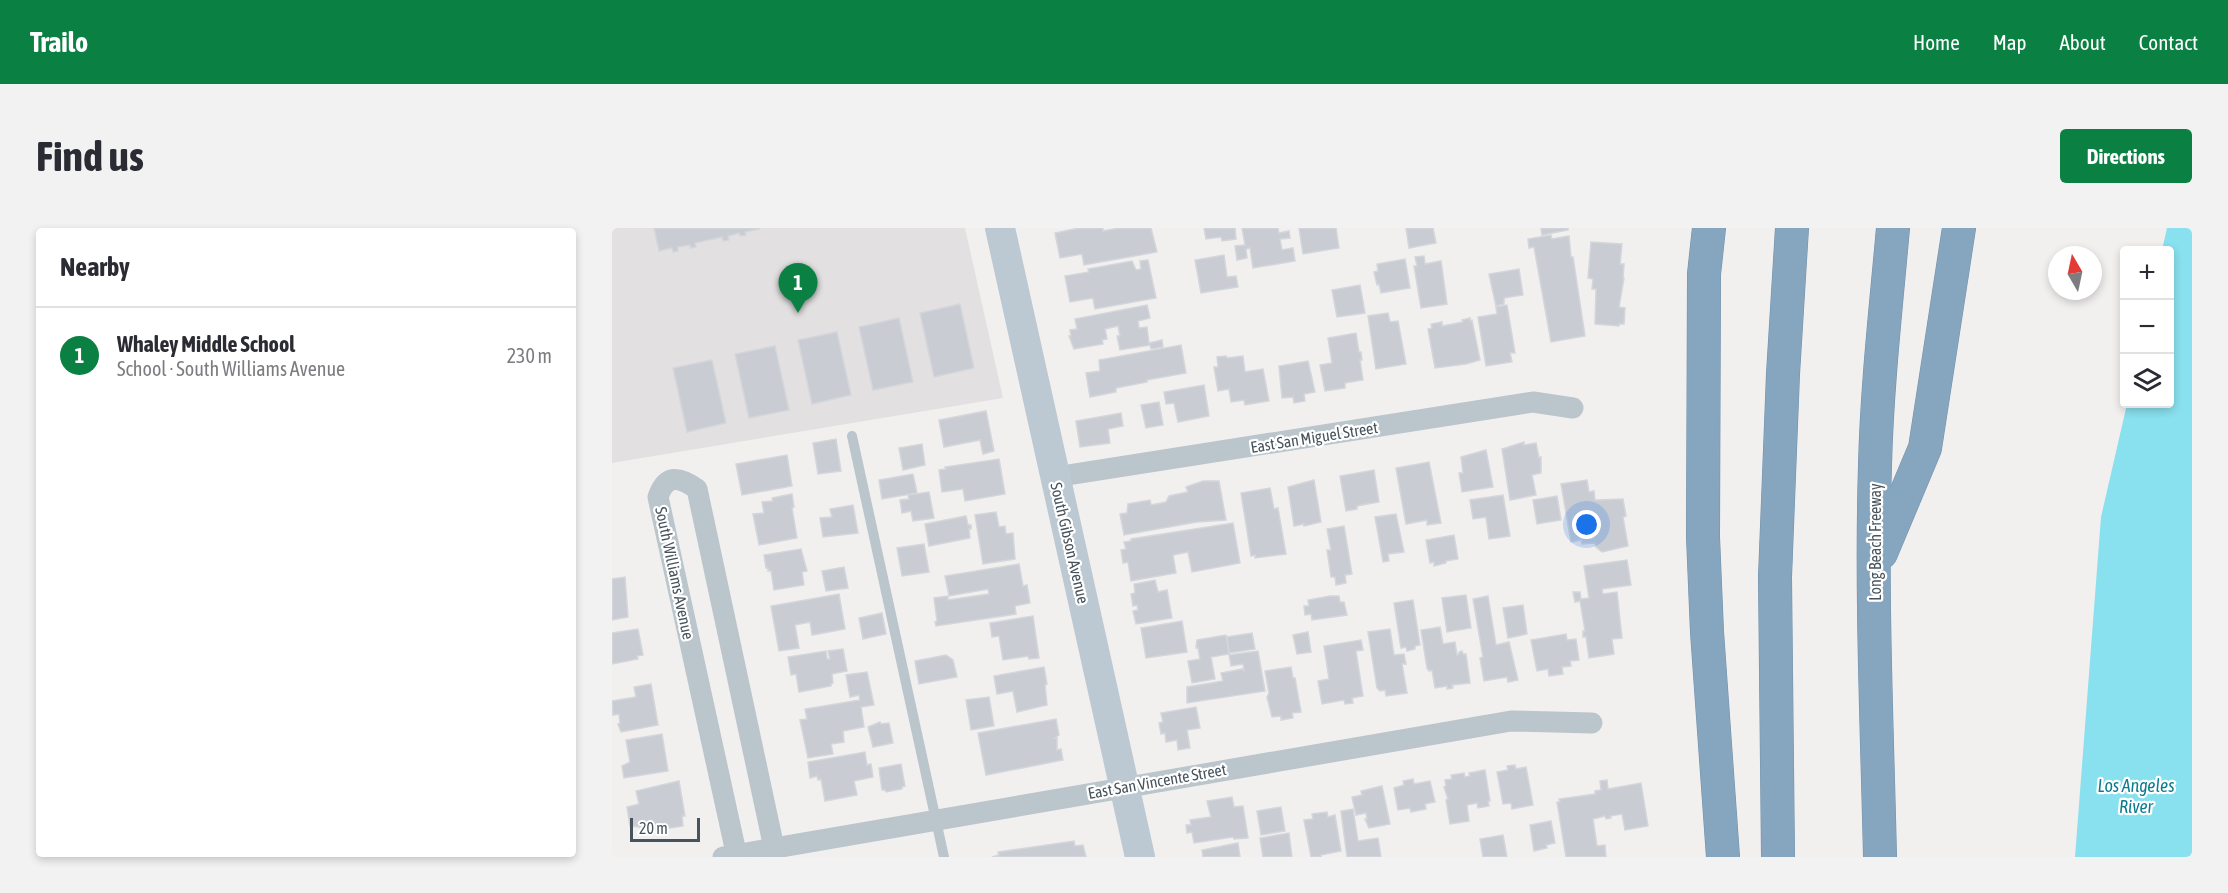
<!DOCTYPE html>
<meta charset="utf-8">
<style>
body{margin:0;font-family:"Asap Condensed",sans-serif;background:#f2f2f3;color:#2b2b33}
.controls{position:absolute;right:18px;top:18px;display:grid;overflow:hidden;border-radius:6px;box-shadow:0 3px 9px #0003}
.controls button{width:54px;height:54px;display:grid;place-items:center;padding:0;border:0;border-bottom:2px solid #e1e1e2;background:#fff;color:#2b2b33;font:30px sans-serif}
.compass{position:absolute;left:1436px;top:18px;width:54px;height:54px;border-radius:50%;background:#fff;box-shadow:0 3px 9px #0003;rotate:351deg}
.scale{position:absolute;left:18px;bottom:15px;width:70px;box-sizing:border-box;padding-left:6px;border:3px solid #47545d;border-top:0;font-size:16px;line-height:21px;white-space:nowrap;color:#47545d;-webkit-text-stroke:4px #fff;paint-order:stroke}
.you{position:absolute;left:975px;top:297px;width:21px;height:21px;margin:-15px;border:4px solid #fff;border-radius:50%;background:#1a73e8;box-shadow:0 0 0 9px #1a73e833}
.badge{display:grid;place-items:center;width:39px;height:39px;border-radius:50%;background:#0b8043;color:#fff;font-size:20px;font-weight:700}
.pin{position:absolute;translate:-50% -50px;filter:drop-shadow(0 2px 3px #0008)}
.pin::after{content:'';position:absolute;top:32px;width:21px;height:18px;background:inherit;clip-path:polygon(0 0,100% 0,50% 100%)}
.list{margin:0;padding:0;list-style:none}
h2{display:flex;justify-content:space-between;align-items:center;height:78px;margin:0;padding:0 24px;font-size:26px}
h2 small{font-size:20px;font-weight:400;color:#7c7c81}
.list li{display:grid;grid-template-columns:39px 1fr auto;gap:18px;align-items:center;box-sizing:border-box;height:96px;padding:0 24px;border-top:2px solid #e1e1e2}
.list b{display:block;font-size:22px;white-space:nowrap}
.list p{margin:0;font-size:20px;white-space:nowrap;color:#7c7c81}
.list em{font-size:20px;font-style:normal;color:#7c7c81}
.icon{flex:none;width:33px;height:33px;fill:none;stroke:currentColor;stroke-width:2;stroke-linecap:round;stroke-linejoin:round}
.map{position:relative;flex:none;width:1580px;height:629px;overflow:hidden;border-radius:6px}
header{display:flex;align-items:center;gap:36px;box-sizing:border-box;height:84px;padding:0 30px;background:#0b8043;color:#fff}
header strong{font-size:28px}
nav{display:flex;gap:33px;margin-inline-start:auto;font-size:21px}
.intro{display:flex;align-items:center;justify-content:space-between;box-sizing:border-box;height:144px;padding:0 36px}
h1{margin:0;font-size:42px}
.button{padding:15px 27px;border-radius:6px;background:#0b8043;color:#fff;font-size:21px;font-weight:700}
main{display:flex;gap:36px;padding:0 36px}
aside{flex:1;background:#fff;border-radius:6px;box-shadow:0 3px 9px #0003}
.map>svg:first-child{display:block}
</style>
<header>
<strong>Trailo</strong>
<nav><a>Home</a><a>Map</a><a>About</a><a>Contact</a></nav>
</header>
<div class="intro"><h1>Find us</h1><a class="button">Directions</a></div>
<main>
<aside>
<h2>Nearby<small></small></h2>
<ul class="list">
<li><span class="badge">1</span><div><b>Whaley Middle School</b><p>School · South Williams Avenue</p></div><em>230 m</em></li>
</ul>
</aside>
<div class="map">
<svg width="1580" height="629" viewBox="0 0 1580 629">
<rect width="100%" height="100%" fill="#f2efef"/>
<polygon fill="#e3e0e1" points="0,0 353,0 391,170 0,235"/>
<polygon fill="#89e0ee" points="1555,0 1580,0 1580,629 1463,629 1489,289 1515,176 1558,176 1558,22 1550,22"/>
<g fill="#c9ccd2" stroke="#d3d6db" stroke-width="1.5">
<polygon points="42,0 147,0 147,1 133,4 134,7 128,8 127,5 116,8 117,12 111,13 110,9 83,15 84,19 78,20 78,17 66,19 66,23 61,24 60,20 47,23"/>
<polygon points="491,0 491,3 507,0 539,0 545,24 472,37 470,26 448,30 443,5 467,0"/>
<polygon points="592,0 623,0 624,11 610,13 609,9 594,11"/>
<polygon points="630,0 666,0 667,5 677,3 678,10 668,11 670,22 681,20 683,33 641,40 638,20 634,21 635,30 625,32 623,18 633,17"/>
<polygon points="687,0 724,0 727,20 691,26"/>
<polygon points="794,0 821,0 824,15 797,20"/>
<polygon points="929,0 956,0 956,2 930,7"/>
<polygon points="939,7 940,11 957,8 959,29 961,29 973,108 939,114 922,19 917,20 916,11"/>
<polygon points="979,14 1010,16 1008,36 1012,36 1011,50 1012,50 1007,79 1013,80 1012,96 1007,96 1007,98 983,96 984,61 980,61 981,51 976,50"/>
<polygon points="612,27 615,49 624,48 626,59 589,65 583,32"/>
<polygon points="812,28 813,36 829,33 835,76 809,80 802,38 805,38 803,29"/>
<polygon points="793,31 798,60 769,65 767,56 765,57 762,44 766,43 765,36"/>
<polygon points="536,32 544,70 483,81 481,70 458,74 453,48 477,44 476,41 520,33 524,42 529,41 528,33"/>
<polygon points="907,41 911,67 892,70 892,76 884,78 877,46"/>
<polygon points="748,57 753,85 725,89 720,62"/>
<polygon points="348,76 362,140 322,149 308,85"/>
<polygon points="535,77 538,90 526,93 527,100 535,99 537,115 550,112 551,119 539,121 538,117 508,122 505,108 508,108 506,98 493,101 495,111 490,112 491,116 462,121 457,108 459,108 458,102 465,101 463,91"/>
<polygon points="895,77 903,125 898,125 900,134 874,138 866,89 885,86 884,79"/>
<polygon points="776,85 778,94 786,93 794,136 764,141 756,88"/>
<polygon points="287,90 301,154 261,162 247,99"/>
<polygon points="858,90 858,93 860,92 868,132 854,136 823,140 816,101 820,100 819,96 830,94 830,98 851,94 850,92"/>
<polygon points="225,104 239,167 200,176 186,112"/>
<polygon points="744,105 747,124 749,124 750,132 748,132 751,152 733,155 733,160 713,163 708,137 720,135 716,110"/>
<polygon points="569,117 574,145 535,152 535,154 504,160 504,164 478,169 474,145 488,143 487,132"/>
<polygon points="163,118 177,182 137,190 123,126"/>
<polygon points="614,128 615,130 631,128 633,144 651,141 657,173 633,177 632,172 619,174 617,161 606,163 602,139 606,139 605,129"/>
<polygon points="100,132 114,195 75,204 61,140"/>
<polygon points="696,133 703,164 692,166 693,173 682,175 681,169 670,170 667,138"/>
<polygon points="592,157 597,188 566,194 562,175 554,176 552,164"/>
<polygon points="547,174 551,197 534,200 529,177"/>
<polygon points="374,183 382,223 371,226 368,212 332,219 327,192"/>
<polygon points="509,185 511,198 496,201 498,215 468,219 464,193"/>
<polygon points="224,211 229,243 206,246 201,215"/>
<polygon points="912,214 912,217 924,215 927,230 929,229 929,245 920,247 924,267 898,272 890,221"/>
<polygon points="310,216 313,237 291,242 287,220"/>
<polygon points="874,222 881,259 850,264 847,245 851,245 849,229"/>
<polygon points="175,227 180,258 130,267 124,236"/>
<polygon points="387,231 393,266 353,273 351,261 330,264 327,242 334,241 333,239"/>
<polygon points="817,234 829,295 815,297 815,292 794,296 784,240"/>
<polygon points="762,242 767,274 745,278 745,281 734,283 728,248"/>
<polygon points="301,246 305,265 270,271 267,252"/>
<polygon points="702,252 709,294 692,298 692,296 682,298 676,259"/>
<polygon points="975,252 977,264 982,263 983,272 1011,271 1014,288 1011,289 1016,318 990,324 984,319 983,315 970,316 969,312 959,314 949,256"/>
<polygon points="591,253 607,253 614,292 585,294 512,307 508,286 515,285 516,276 538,272 539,277 554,274 557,268 576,264 574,259"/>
<polygon points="658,260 662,281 666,280 674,326 643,330 643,327 639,328 629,265"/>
<polygon points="317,264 322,290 301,293 299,283 290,285 288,272 297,271 296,267"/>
<polygon points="180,266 182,279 180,280 185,310 147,317 141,286 152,285 150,274 161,273 160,270"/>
<polygon points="891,267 898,308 877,311 874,289 861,291 858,272"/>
<polygon points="945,268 949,292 925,296 921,272"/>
<polygon points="241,277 246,305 211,309 208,290 220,289 218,281"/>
<polygon points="384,284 387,299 393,298 394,306 401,305 403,331 371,336 363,287"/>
<polygon points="784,286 792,324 776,326 777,333 771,334 763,289"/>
<polygon points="354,288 356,297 359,297 359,301 357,301 358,310 317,318 313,296"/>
<polygon points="621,295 628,335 580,344 576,324 561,327 564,345 519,353 516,334 511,335 509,322 514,321 512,314 519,313 519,311"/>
<polygon points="732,298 740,346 733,347 734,355 724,357 723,349 719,349 715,322 719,322 715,301"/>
<polygon points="842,307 846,331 834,333 834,335 822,338 822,334 818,335 814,312"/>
<polygon points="312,316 317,344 290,348 285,320"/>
<polygon points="189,321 195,343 190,344 192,357 162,362 159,343 156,343 156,340 154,340 152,327"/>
<polygon points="1015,332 1019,357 990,361 991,366 1005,364 1010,410 1000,411 1002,426 977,430 974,409 971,409 971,403 973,403 968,373 963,374 961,364 968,364 969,371 977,370 972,338"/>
<polygon points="407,336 411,358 415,357 418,375 403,378 404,386 324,398 323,394 325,393 322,370 336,368 336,372 377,366 376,361 337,368 333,348"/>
<polygon points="232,339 236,360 214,363 210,343"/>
<polygon points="13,349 16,389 0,392 0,351"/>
<polygon points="543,352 546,364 555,362 560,390 524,396 521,383 526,382 525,377 521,378 519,366 523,365 522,356"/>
<polygon points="227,366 233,401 200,407 198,394 183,397 187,420 167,423 159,378"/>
<polygon points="854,367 859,400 835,404 830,370"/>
<polygon points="718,368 727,368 728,374 732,374 735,387 700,392 699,386 693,387 692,378 697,378 696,372"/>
<polygon points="876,368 884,417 897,414 906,452 896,454 895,449 872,453 868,430 871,429 861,371"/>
<polygon points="801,372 808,417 803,418 803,421 795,423 794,419 789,420 782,375"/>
<polygon points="911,377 915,406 896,410 891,380"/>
<polygon points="270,385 274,406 251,411 247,390"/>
<polygon points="421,388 427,430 417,431 416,428 391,432 387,408 380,409 378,395"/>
<polygon points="570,393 575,424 534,430 529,400"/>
<polygon points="828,399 831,416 843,414 845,427 847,426 847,424 850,423 851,426 854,426 858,455 840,457 841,460 835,461 835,458 823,460 820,442 817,443 815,440 809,402"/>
<polygon points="26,401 31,427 25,428 26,431 0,436 0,405"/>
<polygon points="778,401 782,427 792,426 794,436 790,436 795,465 774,468 773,462 768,463 765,460 756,404"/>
<polygon points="696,404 699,424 685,426 681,407"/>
<polygon points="640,405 643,421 617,425 615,409"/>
<polygon points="954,406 955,412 964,411 967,432 958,433 959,438 950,439 951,446 937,448 936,441 925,443 919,412"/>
<polygon points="614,407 617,426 599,429 603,451 580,455 576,433 588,431 586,420 584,420 585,412"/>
<polygon points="749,412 751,422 744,423 751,468 740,470 741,475 733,476 732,472 710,476 706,453 717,451 712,418"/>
<polygon points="231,421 235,443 220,446 221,455 219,456 219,458 187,464 184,446 179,447 176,429 214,423 215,431 218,431 216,423"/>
<polygon points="646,423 653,463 575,475 575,459 611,453 609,445 630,441 632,443 631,436 619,438 617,427"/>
<polygon points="334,427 341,432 345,449 307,456 303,433"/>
<polygon points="432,439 435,456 433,457 435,477 405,484 401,463 385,466 382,448"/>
<polygon points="679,439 681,450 683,450 689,484 680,485 681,490 669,492 669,488 660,489 655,469 657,465 653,443"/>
<polygon points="255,444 262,477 249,479 252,499 231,503 232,514 219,516 221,526 196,530 188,492 195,491 193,481 248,472 247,467 238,469 234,447"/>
<polygon points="39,456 46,497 9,504 6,496 8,495 7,486 1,487 0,473 24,469 22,459"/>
<polygon points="377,469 382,498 359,502 354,472"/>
<polygon points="584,479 588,500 575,502 578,520 566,522 565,512 554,514 553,505 549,506 547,495 551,494 549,485"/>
<polygon points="444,491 447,507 443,510 445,510 445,522 449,521 451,532 374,547 366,505"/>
<polygon points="268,494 269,496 277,495 281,515 261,519 256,499"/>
<polygon points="50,506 56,543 12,550 10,538 18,534 14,512"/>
<polygon points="253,524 255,537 259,536 261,549 242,553 245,567 213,573 209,551 206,552 205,548 198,550 196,534"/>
<polygon points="289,536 293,558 290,559 290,561 274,564 273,562 270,562 267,540"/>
<polygon points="903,537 904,541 914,539 921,577 900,581 899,575 891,576 885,544 896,542 895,538"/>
<polygon points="873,542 878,573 876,573 877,578 866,580 865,575 855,577 857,593 838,596 834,572 836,571 832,559 834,558 833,552 840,551 839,547 852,545 853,549 858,548 857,545"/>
<polygon points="801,551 802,556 818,553 823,574 813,576 814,581 799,584 798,580 786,582 782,560 792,557 791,553"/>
<polygon points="995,552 996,561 1029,555 1036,598 1013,602 1010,586 998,588 999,590 994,591 993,588 981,591 985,618 993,617 994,629 954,629 945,574 948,574 947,571 983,566 983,563 989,562 988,553"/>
<polygon points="67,553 73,588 70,588 71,598 29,605 28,599 18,598 15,579 27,576 24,563"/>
<polygon points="770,558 778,596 757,600 753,591 755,591 754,585 744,587 740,569 750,567 749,563"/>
<polygon points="620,569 622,579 631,578 636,610 622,611 621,609 582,615 580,604 575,605 574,597 579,597 578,592 599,589 595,573"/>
<polygon points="669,579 673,603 649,607 645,583"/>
<polygon points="741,581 746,613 766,610 769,629 735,629 729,583"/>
<polygon points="715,584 716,589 723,587 729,623 709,627 709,629 699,629 692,592 701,591 700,586"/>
<polygon points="939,593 943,615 934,617 935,620 922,623 918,597"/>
<polygon points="677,605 680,629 651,629 648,610"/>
<polygon points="891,607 895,629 871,629 868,611"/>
<polygon points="462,613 463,618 471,617 474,629 380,629 387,627 386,624"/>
<polygon points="626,615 628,629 591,629 590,622"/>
</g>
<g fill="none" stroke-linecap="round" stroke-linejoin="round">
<g stroke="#7191ab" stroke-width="34">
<g id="highway">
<polyline points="1097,0 1092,46 1091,309 1095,404 1111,629"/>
<polyline points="1269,325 1313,220 1347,0"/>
<polyline points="1166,629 1163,349 1171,146 1180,0"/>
<path d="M1268,629c-3,-131 -9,-262 -5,-392 2,-79 11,-158 18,-237"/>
</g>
</g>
<polyline stroke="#bac5cc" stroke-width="10" points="240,208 332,629"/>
<g stroke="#bac5cc" stroke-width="21">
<polyline points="443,249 921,174 961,180"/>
<polyline points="111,629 899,493 980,495"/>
<path d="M125,629l-79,-360c8,-23 21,-21 39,-8l79,368"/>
</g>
<polyline stroke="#bcc9d3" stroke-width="30" points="388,0 528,629"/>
<use href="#highway" stroke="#86a6bf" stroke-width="33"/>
</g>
<g text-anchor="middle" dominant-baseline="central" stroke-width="4.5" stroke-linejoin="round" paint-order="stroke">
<g font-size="16" fill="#47545d" stroke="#fff">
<text transform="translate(702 209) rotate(-9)">East San Miguel Street</text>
<text transform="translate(1263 314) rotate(-90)">Long Beach Freeway</text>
<text transform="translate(458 315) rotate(77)">South Gibson Avenue</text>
<text transform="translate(63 345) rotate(78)">South Williams Avenue</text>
<text transform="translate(545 553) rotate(-10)">East San Vincente Street</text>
</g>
<g font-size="18" font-style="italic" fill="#0b7c8f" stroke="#fff">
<text x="1524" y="557">Los Angeles<tspan x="1524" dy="21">River</tspan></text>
</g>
</g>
</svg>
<div class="controls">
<button>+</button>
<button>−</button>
<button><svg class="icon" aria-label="layers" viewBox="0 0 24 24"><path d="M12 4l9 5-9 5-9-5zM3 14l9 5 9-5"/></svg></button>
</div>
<svg class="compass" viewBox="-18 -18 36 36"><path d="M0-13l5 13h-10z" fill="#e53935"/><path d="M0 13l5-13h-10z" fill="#7c7c81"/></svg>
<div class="scale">20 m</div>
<div class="you"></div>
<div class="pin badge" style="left:186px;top:85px">1</div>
</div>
</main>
